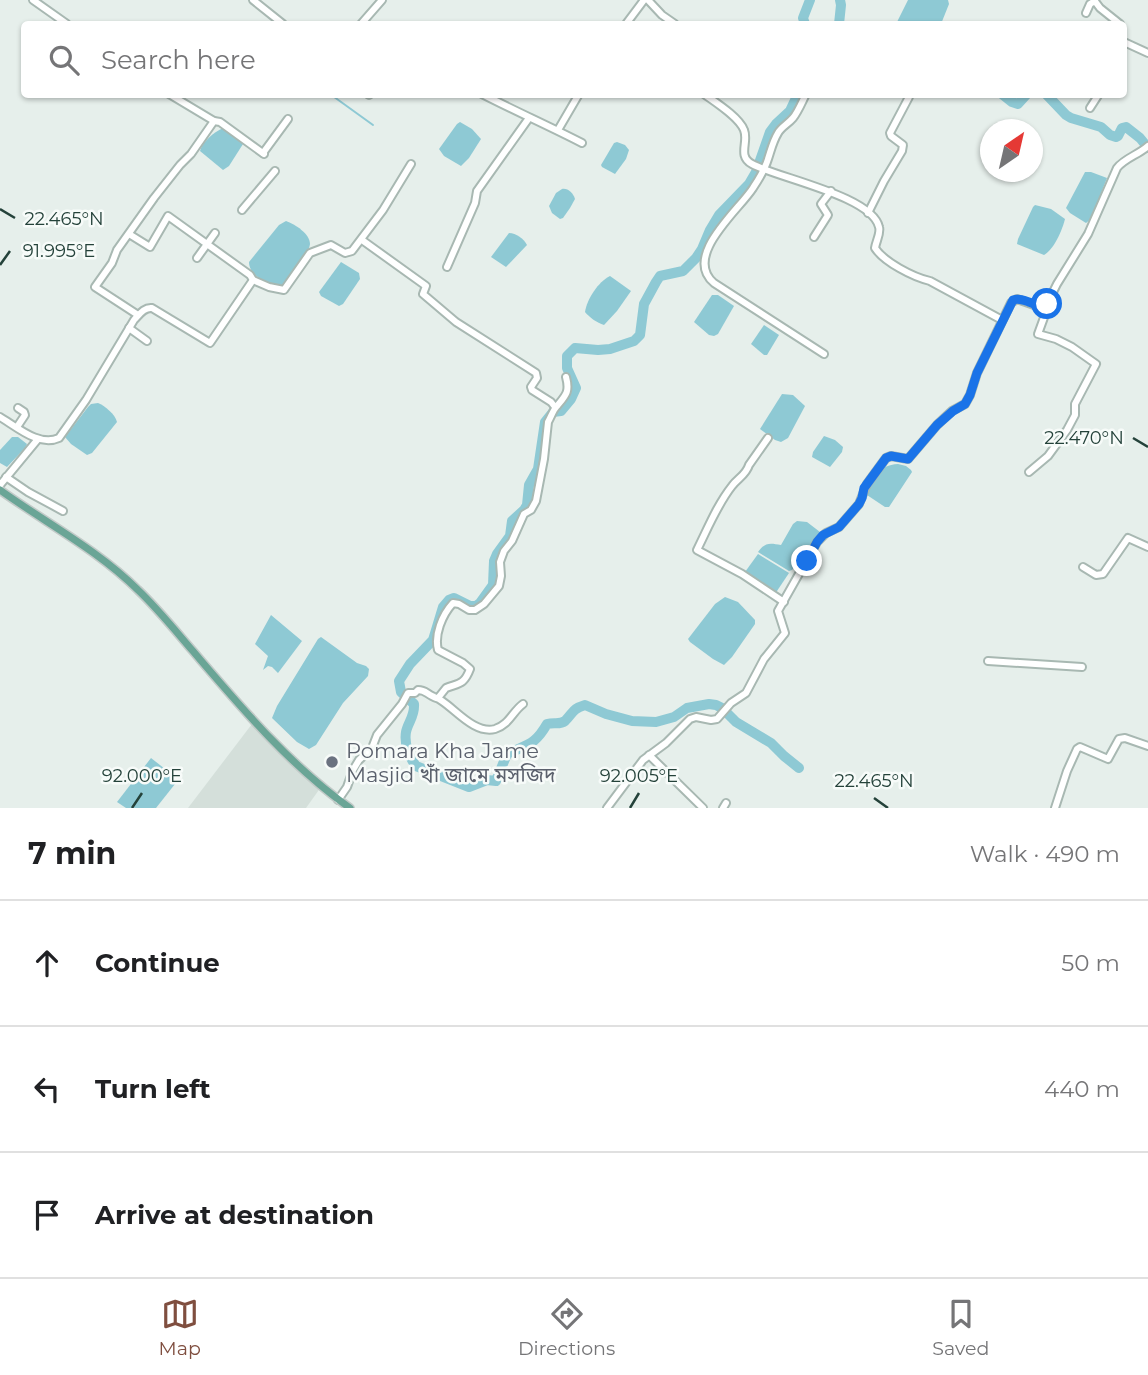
<!DOCTYPE html>
<meta charset="utf-8">
<style>
body{margin:0;font-family:Montserrat,"Noto Sans Bengali",sans-serif;background:#f6f6f6;color:#202124}
.compass{position:absolute;left:980px;top:119px;width:63px;height:63px;border-radius:50%;background:#fff;box-shadow:0 2px 5px #0004;rotate:34deg}
.stop{position:absolute;width:21px;height:21px;margin:-16px;border:5px solid #1a73e8;border-radius:50%;background:#fff}
.stop.end{background:#1a73e8;border-color:#fff;box-shadow:0 2px 7px #0008}
.list{margin:0;padding:0;list-style:none}
h2{display:flex;justify-content:space-between;align-items:center;height:91px;margin:0;padding:0 28px;font-size:30px}
h2 small{font-size:23px;font-weight:400;color:#757577}
.list li{display:grid;grid-template-columns:46px 1fr auto;gap:21px;align-items:center;box-sizing:border-box;height:126px;padding:0 28px;border-top:2px solid #e0e0e0}
.list b{display:block;font-size:26px;white-space:nowrap}
.list em{font-size:23px;font-style:normal;color:#757577}
.icon{flex:none;width:38px;height:38px;fill:none;stroke:currentColor;stroke-width:2;stroke-linecap:round;stroke-linejoin:round}
.map{position:relative;flex:none;width:1148px;height:808px;overflow:hidden}
.search{position:absolute;background:#fff;box-shadow:0 2px 5px #0004;left:21px;right:21px;top:21px;height:77px;display:flex;align-items:center;gap:18px;box-sizing:border-box;padding:0 24px;border-radius:7px;color:#757577;font-size:26px}
.sheet{height:469px;background:#fff}
nav{display:flex;justify-content:space-around;align-items:center;box-sizing:border-box;height:98px;border-top:2px solid #e0e0e0;background:#fff;font-size:19px;color:#757577}
nav a{display:grid;justify-items:center;gap:4px}
nav .on{color:#7f4e3f}
.map>svg:first-child{display:block}
</style>
<div class="map">
<svg width="1148" height="808" viewBox="0 0 1148 808">
<rect width="100%" height="100%" fill="#e6efeb"/>
<polygon fill="#d4dfda" points="255,720 321,787 306,808 188,808"/>
<g fill="#8ec9d4">
<polygon points="908,0 948,0 949,4 941,24 896,24"/>
<polygon points="460,122 472,129 481,139 469,158 461,166 444,156 439,149 457,124"/>
<path d="M223,128l12,7 8,9 -14,22 -6,4 -23,-19c3,-10 13,-18 23,-23z"/>
<polygon points="617,142 625,145 629,150 626,159 615,174 602,167 601,165 614,143"/>
<polygon points="1085,172 1091,172 1107,178 1091,219 1086,223 1070,213 1066,208"/>
<path d="M562,189c6,-1 11,4 13,10l-5,9 -7,10 -3,1 -8,-6 -3,-7 7,-13z"/>
<path d="M1035,205l16,4 14,10c-3,12 -11,30 -21,36l-27,-11 1,-5 15,-32z"/>
<path d="M286,221c9,3 24,13 24,23 -1,10 -23,38 -30,43 -12,-3 -31,-11 -31,-25l30,-37z"/>
<path d="M509,233c7,0 15,6 18,12l-21,22 -15,-10z"/>
<polygon points="341,262 359,273 360,279 343,304 339,306 321,296 319,292"/>
<path d="M610,276l21,15 -14,20 -13,14c-7,-2 -15,-8 -19,-13 2,-13 13,-30 25,-36z"/>
<polygon points="712,295 718,295 734,306 718,334 714,336 709,335 694,322"/>
<polygon points="764,325 779,335 767,355 764,355 751,344"/>
<polygon points="782,394 793,395 805,406 788,438 781,442 775,440 760,429"/>
<path d="M98,403c7,3 17,11 19,19l-25,31 -5,2 -16,-11 -6,-7 23,-30 3,-3z"/>
<polygon points="824,436 835,440 843,447 842,452 830,467 812,457 813,452"/>
<polygon points="12,437 18,437 27,444 25,448 7,467 0,463 0,450"/>
<path d="M898,464l8,2 5,4 1,2 -23,35h-4l-18,-12 -1,-3c10,-15 12,-27 32,-28z"/>
<path d="M797,521l10,1 13,10 -13,22 -5,2 -7,-3 7,6 -10,11 -3,1 -31,-19c7,-10 12,-9 23,-7l12,-21z"/>
<polygon points="758,554 789,573 775,594 747,576 745,572"/>
<polygon points="725,597 738,602 755,620 755,624 732,657 724,665 713,659 690,642 688,639 715,604"/>
<polygon points="271,615 302,641 278,673 272,667 268,666 263,670 268,656 255,644"/>
<polygon points="321,637 357,663 366,666 369,669 368,676 343,703 316,745 309,749 297,742 272,718 277,706 318,639"/>
<polygon points="151,758 174,776 175,784 156,808 126,808 117,802"/>
</g>
<g fill="none" stroke-linecap="round" stroke-linejoin="round">
<polyline stroke="#8ec9d4" stroke-width="2" points="330,94 373,125"/>
<g stroke="#8ec9d4" stroke-width="10">
<polyline points="805,24 803,18 810,0"/>
<polyline points="839,24 841,5 840,0"/>
<path d="M798,94l-8,17 -14,13 -6,8 -14,40 -7,12 -30,31 -9,15 -8,19 -6,9 -13,13 -23,5 -4,6 -12,22 -4,31 -6,6 -24,8 -12,1 -23,-2 -8,8v12l9,20 -5,11 -10,12 -8,1 -8,10 -7,47 -9,16 -2,20 -3,5 -12,11 -2,15 -13,18 -3,7 -1,24 -13,18 -4,3h-6l-16,-8 -5,2 -6,7 -10,33 -23,24 -11,17 2,11 13,12c1,12 -6,18 -8,28 -2,12 3,25 10,34l53,21 18,-7 9,1 11,-27c21,-10 28,-9 40,-30 7,-2 13,1 18,-3 9,-9 7,-12 20,-16l21,9 26,7 24,1 18,-5 13,-9 22,-4 7,1 6,3 14,14 35,21 13,13 15,12"/>
<polyline points="1002,94 1012,102 1018,104 1027,94"/>
<polyline points="1046,94 1066,115 1071,118 1101,127 1110,135 1116,137 1118,136 1122,128 1126,127 1140,138 1148,148"/>
</g>
<g stroke="#a8b8b2" stroke-width="10">
<g id="minor">
<polyline points="33,0 67,24"/>
<polyline points="253,0 283,24"/>
<polyline points="648,0 662,15 675,24"/>
<polyline points="1094,0 1100,8 1120,24"/>
<polyline points="1086,13 1090,4 1095,1"/>
<polyline points="361,24 382,0"/>
<polyline points="626,24 644,0"/>
<polyline points="1124,42 1148,53"/>
<polyline points="169,94 214,121 220,122 264,154"/>
<polyline points="369,94 369,95"/>
<path d="M482,94c33,17 67,32 100,49"/>
<path d="M704,94c11,8 35,23 40,36 5,12 -7,26 8,34 26,14 120,32 127,63 2,6 -3,14 -4,21 9,14 38,29 55,33l72,39"/>
<path d="M806,94c-4,8 -8,18 -13,24 -5,6 -12,9 -15,15 -5,8 -7,17 -10,26 -3,10 -9,20 -15,29 -13,21 -71,68 -39,95l110,71"/>
<polyline points="1090,108 1099,94"/>
<polyline points="558,130 579,94"/>
<polyline points="263,153 288,119"/>
<polyline points="242,210 275,171"/>
<polyline points="868,213 884,181 902,151 903,145 891,136 890,133 909,97"/>
<polyline points="129,234 150,247 168,216 250,275 253,280"/>
<polyline points="814,237 828,215 821,204 831,191"/>
<polyline points="362,240 426,286 423,294 456,322 536,373 537,378 531,387 532,390 551,402 555,407"/>
<polyline points="197,258 215,233"/>
<polyline points="447,267 475,203 477,191 529,118"/>
<polyline points="138,315 95,287 112,263 117,250 154,198 180,165 191,154 214,121"/>
<polyline points="129,328 147,341"/>
<path d="M0,417c17,10 39,30 59,21l27,-38 48,-80c5,-5 10,-13 18,-12l58,35 43,-63 16,7 15,3 26,-37 21,-8 14,8 7,-2 31,-41 28,-46"/>
<polyline points="17,427 25,415 24,412 18,408"/>
<path d="M768,438l-19,27c-3,10 -11,13 -17,21 -15,19 -24,42 -35,64l45,24 42,28"/>
<polyline points="1029,472 1048,456 1067,430 1075,415 1075,404 1096,364 1072,347 1056,339 1038,334 1046,312 1046,305"/>
<polyline points="6,477 28,492 63,511"/>
<polyline points="0,485 38,439"/>
<polyline points="1083,567 1096,575 1103,574 1128,538 1148,547"/>
<polyline points="988,661 1082,667"/>
<path d="M438,698l8,-10c13,-5 18,-3 24,-19l-7,-6 -25,-13c-4,-15 4,-35 15,-47l6,1 10,6h6l9,-6 15,-18 2,-10 -1,-14 4,-11 8,-10 12,-27 7,-4 5,-9 8,-42 4,-37c3,-5 5,-12 9,-16 9,-11 13,-14 9,-29"/>
<polyline points="649,755 703,808"/>
<path d="M338,800l9,-13 6,-17 6,-10 13,-12 5,-13 25,-31 6,-11h7l3,-3c7,0 8,3 14,6 10,5 1,-1 10,5 15,10 33,33 53,28 14,-4 18,-18 28,-25"/>
<path d="M607,808l36,-48 23,-17 24,-24 6,-2 15,3 6,-1 14,-16 15,-10 18,-34 21,-26 -7,-22 39,-69 9,-9 13,-6 20,-23 8,-20 19,-26 5,-2 17,3 29,-34 15,-14 13,-7 5,-9 7,-22 34,-70 6,-4 17,6 10,1 3,-2 10,-20 31,-50 29,-66c8,-10 21,-13 31,-22"/>
<polyline points="723,808 726,803"/>
<polyline points="1055,808 1067,771 1077,749 1080,747 1108,759 1119,739 1125,738 1148,746"/>
</g>
</g>
<g stroke="#c2cac8" stroke-width="10">
<path id="major" d="M0,490c46,33 98,60 138,100 19,18 36,39 54,60 48,56 97,115 158,158"/>
</g>
<use href="#minor" stroke="#fff" stroke-width="6"/>
<use href="#major" stroke="#6aa596" stroke-width="7"/>
</g>
<g fill="none" stroke-linecap="round" stroke-linejoin="round">
<path stroke="#1a73e8" stroke-width="9" d="M807,561l10,-19 6,-7 16,-8 20,-23 3,-6 2,-10 22,-30 5,-2 17,3 29,-34 16,-14 12,-7 5,-9 7,-22 36,-73c12,-4 22,9 34,4"/>
</g>
<path fill="none" stroke="#24423a" stroke-width="2.5" d="M0,209l15,9M0,265l10,-14M1133,438l15,9M874,798l14,10M132,808l10,-15M630,808l9,-15"/>
<circle fill="#6b7280" stroke="#f7fbf9" stroke-width="2.5" cx="332" cy="762" r="7"/>
<g text-anchor="middle" dominant-baseline="central" stroke-width="5" stroke-linejoin="round" paint-order="stroke">
<g font-size="21" fill="#5b616d" stroke="#f7fbf9" text-anchor="start">
<text x="346" y="750">Pomara Kha Jame<tspan x="346" dy="24">Masjid খাঁ জামে মসজিদ</tspan></text>
</g>
</g>
<g font-size="18" text-anchor="middle" fill="#24423a" stroke="#f7fbf9" stroke-width="5" stroke-linejoin="round" paint-order="stroke">
<text x="64" y="225">22.465°N</text>
<text x="59" y="257">91.995°E</text>
<text x="1084" y="444">22.470°N</text>
<text x="142" y="782">92.000°E</text>
<text x="639" y="782">92.005°E</text>
<text x="874" y="787">22.465°N</text>
</g>
</svg>
<svg class="compass" viewBox="-18 -18 36 36"><path d="M0-13l5 13h-10z" fill="#e53935"/><path d="M0 13l5-13h-10z" fill="#757577"/></svg>
<div class="stop" style="left:1047px;top:304px"></div>
<div class="stop end" style="left:807px;top:561px"></div>
<div class="search"><svg class="icon" aria-label="search" viewBox="0 0 24 24"><circle cx="10" cy="10" r="6"/><path d="M15 15l6 6"/></svg>Search here</div>
</div>
<section class="sheet">
<h2>7 min<small>Walk · 490 m</small></h2>
<ul class="list">
<li><svg class="icon" aria-label="ahead" viewBox="0 0 24 24"><path d="M12 20V5M6 11l6-6 6 6"/></svg><div><b>Continue</b></div><em>50 m</em></li>
<li><svg class="icon" aria-label="left" viewBox="0 0 24 24"><path d="M17 20v-9H6M10 6l-5 5 5 5"/></svg><div><b>Turn left</b></div><em>440 m</em></li>
<li><svg class="icon" aria-label="arrive" viewBox="0 0 24 24"><path d="M6 21V4h12l-3 4 3 4H6"/></svg><div><b>Arrive at destination</b></div></li>
</ul>
</section>
<nav>
<a class="on"><svg class="icon" aria-label="map" viewBox="0 0 24 24"><path d="M3 6l6-2 6 2 6-2v14l-6 2-6-2-6 2zM9 4v14M15 6v14"/></svg>Map</a>
<a><svg class="icon" aria-label="directions" viewBox="0 0 24 24"><path d="M12 3l9 9-9 9-9-9zM9 14v-3h6M13 9l2 2-2 2"/></svg>Directions</a>
<a><svg class="icon" aria-label="saved" viewBox="0 0 24 24"><path d="M7 4h10v16l-5-4-5 4z"/></svg>Saved</a>
</nav>
